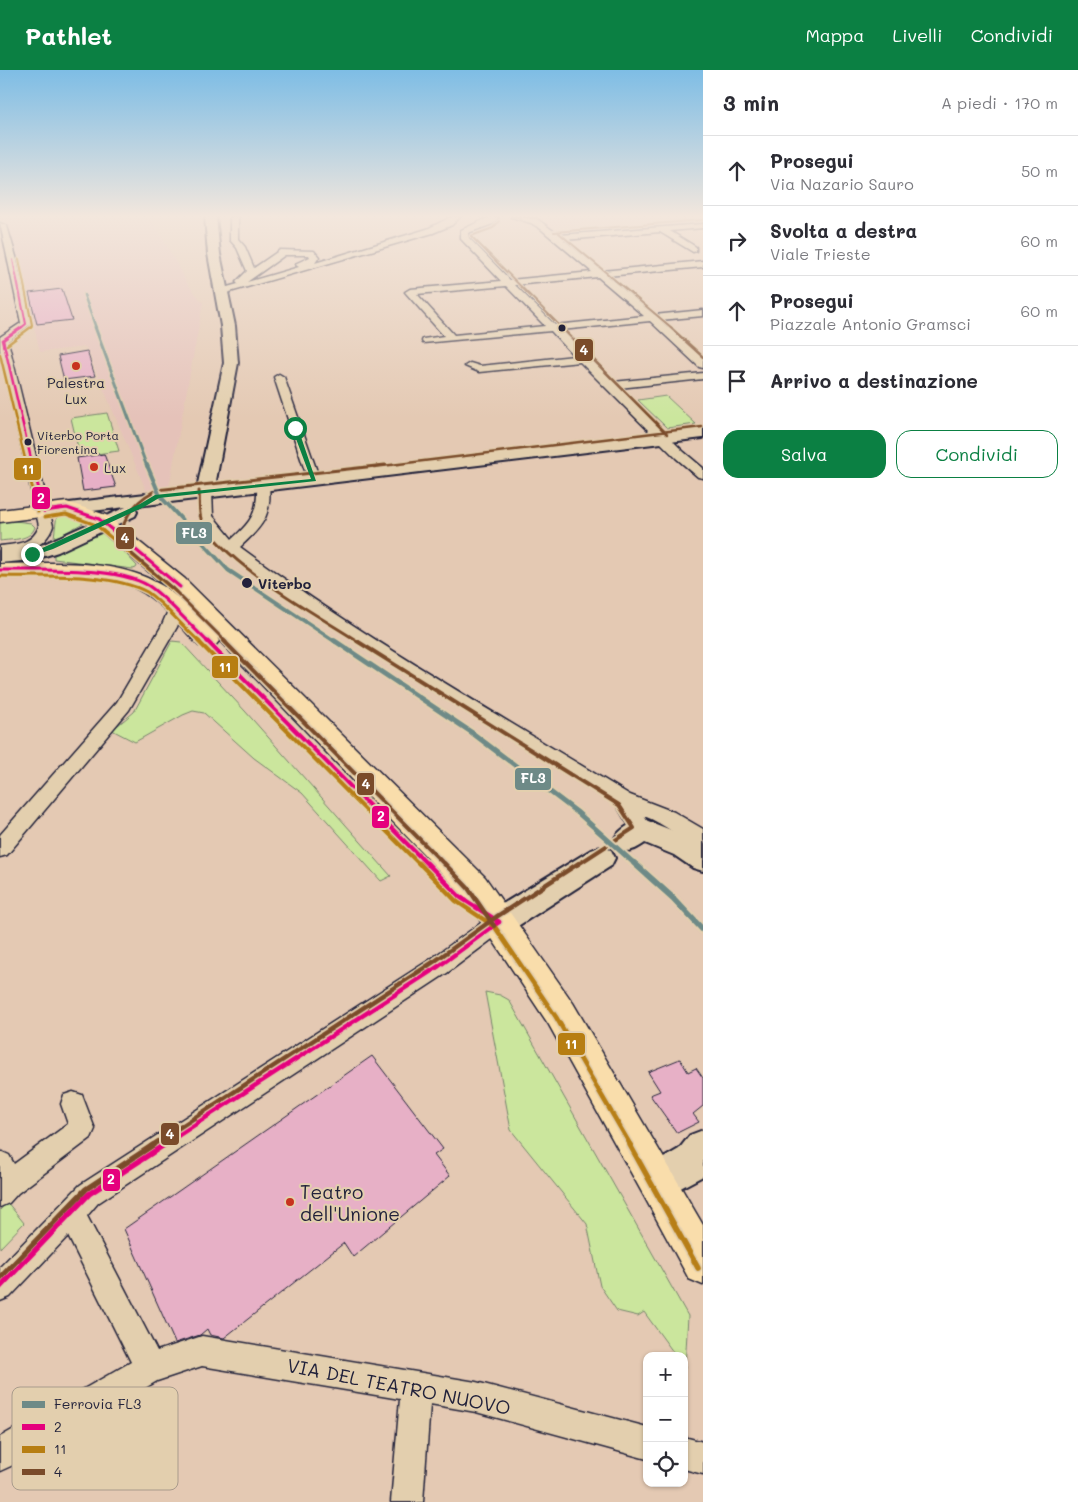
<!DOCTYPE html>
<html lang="it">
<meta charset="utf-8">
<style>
body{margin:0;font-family:Mali,sans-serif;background:#f7f7f7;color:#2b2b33}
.controls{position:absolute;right:15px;bottom:15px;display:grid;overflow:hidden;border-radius:10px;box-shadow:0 1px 4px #0004}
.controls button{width:45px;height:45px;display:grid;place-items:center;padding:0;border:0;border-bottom:1px solid #e1e1e2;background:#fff;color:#2b2b33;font:25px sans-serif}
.stop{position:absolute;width:15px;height:15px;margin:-11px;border:4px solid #0b8043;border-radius:50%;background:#fff}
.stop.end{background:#0b8043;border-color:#fff;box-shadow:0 1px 5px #0008}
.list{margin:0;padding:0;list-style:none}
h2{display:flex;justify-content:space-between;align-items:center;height:65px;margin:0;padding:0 20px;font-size:21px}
h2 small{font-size:16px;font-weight:400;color:#7c7c81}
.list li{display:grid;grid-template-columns:32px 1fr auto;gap:15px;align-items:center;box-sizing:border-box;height:70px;padding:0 20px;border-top:1px solid #e1e1e2}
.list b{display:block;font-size:19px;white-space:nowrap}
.list p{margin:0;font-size:16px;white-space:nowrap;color:#7c7c81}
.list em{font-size:16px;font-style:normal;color:#7c7c81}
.actions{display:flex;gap:10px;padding:15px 20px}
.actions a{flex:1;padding:11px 0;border:1px solid #0b8043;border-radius:15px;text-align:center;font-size:18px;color:#0b8043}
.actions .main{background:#0b8043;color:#fff}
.icon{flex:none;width:28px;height:28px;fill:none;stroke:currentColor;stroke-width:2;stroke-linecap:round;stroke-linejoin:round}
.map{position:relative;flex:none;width:703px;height:1432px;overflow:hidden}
header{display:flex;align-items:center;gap:30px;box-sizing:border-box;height:70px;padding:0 25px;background:#0b8043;color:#fff}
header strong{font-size:24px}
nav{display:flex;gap:28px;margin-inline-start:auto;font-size:18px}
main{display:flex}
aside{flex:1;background:#fff}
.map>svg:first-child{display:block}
</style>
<header>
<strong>Pathlet</strong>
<nav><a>Mappa</a><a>Livelli</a><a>Condividi</a></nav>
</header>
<main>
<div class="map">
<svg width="703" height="1432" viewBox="0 0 703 1432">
<rect width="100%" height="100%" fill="#e4c9b3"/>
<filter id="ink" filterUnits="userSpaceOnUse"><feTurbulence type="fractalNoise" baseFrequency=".02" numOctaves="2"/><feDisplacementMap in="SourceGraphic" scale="10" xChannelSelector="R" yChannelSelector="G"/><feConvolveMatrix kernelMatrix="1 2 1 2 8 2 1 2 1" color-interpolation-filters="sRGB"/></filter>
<g filter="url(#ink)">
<g fill="#e5c2b9">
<polygon points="151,147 187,213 203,233 169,417 146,420 86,277 40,282 20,198 6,156 2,154 0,148"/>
<polygon points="537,147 641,147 638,150 550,156 543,149"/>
</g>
<g fill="#cbe69d" stroke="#76846c">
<polygon points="666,326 696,354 667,358 638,330"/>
<polygon points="107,343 119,381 80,386 71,348"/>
<polygon points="57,444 75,446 85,452 61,465 54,467"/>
<path d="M15,451l16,2 4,4c-5,14 -22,12 -35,14v-19z"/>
<polygon points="104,460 137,496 136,498 133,499 54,489 54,485 99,461"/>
<polygon points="172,571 181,572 245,641 391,806 381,811 302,723 254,688 204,643 193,641 183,645 135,672 112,660 134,642"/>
<polygon points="485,922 500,925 509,930 688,1246 685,1297 684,1286 676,1286 644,1242 638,1246 617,1241 600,1216 587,1154 511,1060"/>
<polygon points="7,1132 24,1153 0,1178 0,1140"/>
</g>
<g fill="#e7b0c6" stroke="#22223b">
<polygon points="62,219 72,250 37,254 29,223"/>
<polygon points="87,281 95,306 64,310 58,286"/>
<polygon points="104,384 116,417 83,421 77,388"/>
<polygon points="372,986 443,1079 434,1085 450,1106 353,1187 344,1173 224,1268 210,1265 207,1259 200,1265 175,1273 124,1159"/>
<polygon points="680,989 688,1002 696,998 703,1008 703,1036 693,1044 699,1052 677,1063 650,1025 660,1021 648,1002"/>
</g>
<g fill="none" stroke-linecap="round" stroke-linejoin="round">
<g stroke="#22223b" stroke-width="3">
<g id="street">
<path d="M230,147h8v22l7,8 9,21 26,-18 34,1 5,6 -4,6 112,-34 24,-12h9l-8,8 -19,8 -210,61 -3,-1v-4l18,-5 -2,-2 11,-11 -10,-23 -7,-8zM285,185h24l1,2 -13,6 -1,2 3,2 -52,15z"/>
<path d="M490,147h9l-6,7 -25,9 1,5 41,42 82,-8 -51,-43 -10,-6 -20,-6 26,2 22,16 144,-11v4l-33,3 26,16v4l-3,1 -33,-20 -96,8 38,31 101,-10v6l-96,9 47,39 49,-5v6l-43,4 43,39v9l-4,-1 -49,-46 -89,9 52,52 90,-9v6l-84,9 65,64 19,16v10l-5,-1 -22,-19 -96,-96 -101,10 -14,-6 5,-3 10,3 94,-10 -23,-25 -128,12 -1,-2 1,-2 21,-3 -39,-44 5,-3 91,-8 -40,-42v-9zM598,207l46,39 -89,9 -40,-40zM506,216l39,40 -91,9 -37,-41z"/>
<path d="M0,153l7,3 10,34 14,64 -23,17 45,185c-8,24 -31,26 -53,28v-8c17,-2 33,-2 39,-20l-39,-176v-13l21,-14z"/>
<polygon points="279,304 284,307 320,410 319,413 314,414 308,410 274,307"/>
<path d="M263,411l6,4c3,31 -7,42 -29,62 123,91 259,168 390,248l44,17 29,17v18c-21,-7 -38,-23 -59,-31l9,14 -3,5c-17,6 -25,-17 -34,-30l-247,-155 -103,-70 -40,-30 -25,-31 -2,-3 -1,-25 2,-3h10l2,3 1,25 19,23c20,-18 26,-27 25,-54z"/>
<polygon points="175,534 180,536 183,539 177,557 129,640 7,785 0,787 0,765 117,632 161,557 170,536"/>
<polygon points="499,843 507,846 510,852 507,858 447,903 98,1133 87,1146 157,1281 202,1266 476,1312 647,1357 647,1389 476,1342 430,1334 423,1432 391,1432 400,1329 202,1296 157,1311 11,1396 0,1401 0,1367 131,1292 68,1166 10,1227 0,1231 0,1197 80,1115 431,889 491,846"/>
<polygon points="73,1022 82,1025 95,1059 91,1068 18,1123 9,1133 0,1137 0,1081 9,1085 14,1094 68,1054 61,1034 64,1025"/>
<polygon points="684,1367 703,1372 703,1404 684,1399"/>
</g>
</g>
<g stroke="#22223b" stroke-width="4">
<g id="secondary">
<polygon points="205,147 216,147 220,184 235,256 238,293 215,416 703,358 703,368 129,437 135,438 137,442 135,446 58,482 32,490 0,493 0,481 30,478 44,474 126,437 67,444 60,442 58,438 60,434 197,418 224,293 221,256 208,184"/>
<path d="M643,749l51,20 9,6v26l-10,-3 -19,-13 -29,-12c-10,7 -16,10 -28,6l-4,-8c6,-12 18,-18 30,-22z"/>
<polygon points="601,777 611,780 615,788 611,796 510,861 499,865 488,861 484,852 488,843 591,780"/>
<polygon points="703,1060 703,1106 658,1130 645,1125 640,1112 645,1099 679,1079 690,1065"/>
</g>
</g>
<g stroke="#22223b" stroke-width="3">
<path id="primary" d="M67,432l39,13 79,64 300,298 88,126 130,222v60l-14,-6 -45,-83 -95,-171 -86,-130 -246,-257 2,3 -4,5 -8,2 -8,-2c-17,-18 -34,-40 -55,-53 -39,-23 -100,-17 -144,-17v-12c49,-1 115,-6 159,20 10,5 19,14 27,22l-17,-17 -77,-66 -26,-9 -66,8v-12z"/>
</g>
<use href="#street" fill="#e3cfae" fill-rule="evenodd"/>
<use href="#secondary" fill="#e3cfae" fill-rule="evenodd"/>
<use href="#primary" fill="#f9ddab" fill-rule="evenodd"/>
<g stroke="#e3cfae" stroke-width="4">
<polyline id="bus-1-far5" points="13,190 26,254 21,258"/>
</g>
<g stroke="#e3cfae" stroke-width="5">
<g id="bus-1-far4">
<polyline points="3,270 33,397"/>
<polyline points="3,270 22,257"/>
</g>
</g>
<g stroke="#e3cfae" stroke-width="6">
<g id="bus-1-far3">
<polyline points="33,395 44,441"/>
<polyline points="44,441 67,438 99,449 180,517"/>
<path d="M0,500c39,1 123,-5 153,19 20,16 37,36 55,53"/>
</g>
</g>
<g stroke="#e3cfae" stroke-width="8">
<polyline id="bus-1-far2" points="207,571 428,795"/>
</g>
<g stroke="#e3cfae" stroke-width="8">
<g id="bus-1-far1">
<polyline points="427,793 460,827 499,852"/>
<polyline points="162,1076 439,896 499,852"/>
</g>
</g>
<g stroke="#e3cfae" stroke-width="9">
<polyline id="bus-1" points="0,1217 89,1124 164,1075"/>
</g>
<g stroke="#e3cfae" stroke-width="4">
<polyline id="bus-2-far5" points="19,189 32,255 31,258"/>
</g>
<g stroke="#e3cfae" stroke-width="5">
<g id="bus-2-far4">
<polyline points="7,275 31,257"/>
<polyline points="0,284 27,397"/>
</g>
</g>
<g stroke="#e3cfae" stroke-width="6">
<g id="bus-2-far3">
<polyline points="27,395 38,442"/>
<polyline points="45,447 66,444 96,455 176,522"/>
<path d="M0,506c42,1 110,-4 147,16 14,9 39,38 53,50"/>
</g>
</g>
<g stroke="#e3cfae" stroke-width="8">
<polyline id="bus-2-far2" points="198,571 420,795"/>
</g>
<g stroke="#e3cfae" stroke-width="8">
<polyline id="bus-2-far1" points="419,793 456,831 495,857 556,947 631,1076"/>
</g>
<g stroke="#e3cfae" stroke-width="9">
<polyline id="bus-2" points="630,1075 698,1198"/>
</g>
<g stroke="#e3cfae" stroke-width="4">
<g id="bus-3-far5">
<polyline points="499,151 493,158 471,166 562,258"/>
<polyline points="554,162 702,150"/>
<polyline points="559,163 672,258"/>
</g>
</g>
<g stroke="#e3cfae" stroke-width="5">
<g id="bus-3-far4">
<polyline points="561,257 667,364"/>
<polyline points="670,257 703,287"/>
<polyline points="374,397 702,357"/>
</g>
</g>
<g stroke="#e3cfae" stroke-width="6">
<g id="bus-3-far3">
<path d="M199,421c1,9 -1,23 3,30 24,44 114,93 157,121"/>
<path d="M226,572l-53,-53 -41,-35 -10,-23c4,-19 17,-32 34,-41l229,-25"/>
</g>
</g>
<g stroke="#e3cfae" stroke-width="8">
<g id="bus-3-far2">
<polyline points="224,571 445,795"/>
<polyline points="357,571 619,735 634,758 577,795"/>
</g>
</g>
<g stroke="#e3cfae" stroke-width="8">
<g id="bus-3-far1">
<polyline points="444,793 468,818 494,856"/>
<polyline points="151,1076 435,891 496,847 579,793"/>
</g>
</g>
<g stroke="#e3cfae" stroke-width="9">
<polyline id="bus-3" points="0,1208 86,1119 153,1075"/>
</g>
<use href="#bus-1-far5" stroke="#e5007d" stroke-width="2"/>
<use href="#bus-1-far4" stroke="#e5007d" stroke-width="2.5"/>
<use href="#bus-1-far3" stroke="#e5007d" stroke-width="3"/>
<use href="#bus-1-far2" stroke="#e5007d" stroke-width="4"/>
<use href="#bus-1-far1" stroke="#e5007d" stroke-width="4.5"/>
<use href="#bus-1" stroke="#e5007d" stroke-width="5.5"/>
<use href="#bus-2-far5" stroke="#b77e12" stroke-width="2"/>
<use href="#bus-2-far4" stroke="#b77e12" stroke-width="2.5"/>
<use href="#bus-2-far3" stroke="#b77e12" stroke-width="3"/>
<use href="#bus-2-far2" stroke="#b77e12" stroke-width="4"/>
<use href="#bus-2-far1" stroke="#b77e12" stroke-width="4.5"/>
<use href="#bus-2" stroke="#b77e12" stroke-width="5.5"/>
<use href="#bus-3-far5" stroke="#7a4b2a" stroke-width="2"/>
<use href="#bus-3-far4" stroke="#7a4b2a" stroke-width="2.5"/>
<use href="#bus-3-far3" stroke="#7a4b2a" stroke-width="3"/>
<use href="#bus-3-far2" stroke="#7a4b2a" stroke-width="4"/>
<use href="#bus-3-far1" stroke="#7a4b2a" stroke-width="4.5"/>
<use href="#bus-3" stroke="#7a4b2a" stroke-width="5.5"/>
<g stroke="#e3cfae" stroke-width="4.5">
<polyline id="rail-1-far4" points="84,225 96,258"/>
</g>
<g stroke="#e3cfae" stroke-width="5.5">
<polyline id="rail-1-far3" points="95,257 147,397"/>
</g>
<g stroke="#e3cfae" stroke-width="7">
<polyline id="rail-1-far2" points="147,395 160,426 228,500 336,572"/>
</g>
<g stroke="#e3cfae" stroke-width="9">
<polyline id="rail-1-far1" points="335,571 471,662 578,743 636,795"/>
</g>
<g stroke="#e3cfae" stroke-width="10">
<polyline id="rail-1" points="634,793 673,828 703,860"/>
</g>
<use href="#rail-1-far4" stroke="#6e8a87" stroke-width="2.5"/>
<use href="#rail-1-far3" stroke="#6e8a87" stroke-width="3"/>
<use href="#rail-1-far2" stroke="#6e8a87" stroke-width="4"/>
<use href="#rail-1-far1" stroke="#6e8a87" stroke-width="5"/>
<use href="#rail-1" stroke="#6e8a87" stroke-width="6"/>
</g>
</g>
<linearGradient id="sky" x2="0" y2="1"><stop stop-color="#7ebde5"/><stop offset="0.42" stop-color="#f3e7dd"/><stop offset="1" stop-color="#f3e7dd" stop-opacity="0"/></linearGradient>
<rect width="703" height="348" fill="url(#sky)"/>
<polygon fill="#0b8043" points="295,356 298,358 316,411 159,428 144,437 53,479 32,486 29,484 140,434 155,425 311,409 292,358"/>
<g fill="#22223b" stroke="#e3cfae" stroke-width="2">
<circle cx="562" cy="258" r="4.5"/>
<circle cx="28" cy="372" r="4.5"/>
<circle cx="247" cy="513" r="6"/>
</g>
<g fill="#c8321e" stroke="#e3cfae" stroke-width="2">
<circle cx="76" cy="296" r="5"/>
<circle cx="94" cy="397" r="5"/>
<circle cx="290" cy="1132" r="5"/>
</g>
<g text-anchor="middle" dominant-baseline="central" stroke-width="4" stroke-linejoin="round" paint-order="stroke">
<g font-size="12" fill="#22223b" stroke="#e3cfae" text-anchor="start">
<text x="37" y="365">Viterbo Porta<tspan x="37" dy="14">Fiorentina</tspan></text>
</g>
<g font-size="14" fill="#22223b" stroke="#e3cfae">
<text x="76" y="312">Palestra<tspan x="76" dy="16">Lux</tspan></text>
<text x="104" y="397" text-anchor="start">Lux</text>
</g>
<g font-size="14" font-weight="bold" fill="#22223b" stroke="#e3cfae" text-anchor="start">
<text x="258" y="513">Viterbo</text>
</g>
<g font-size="19" fill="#22223b" stroke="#e3cfae" text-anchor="start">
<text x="300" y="1121">Teatro<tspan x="300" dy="22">dell'Unione</tspan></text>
</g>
<g font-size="19" fill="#22223b" stroke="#e3cfae">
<text transform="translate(399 1316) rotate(11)">VIA DEL TEATRO NUOVO</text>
</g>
</g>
<rect x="12" y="1317" width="166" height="103" rx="8" fill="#e3cfae" stroke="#a99b8c" stroke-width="1"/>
<rect x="22" y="1331" width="23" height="7" fill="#6e8a87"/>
<rect x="22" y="1354" width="23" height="6" fill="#e5007d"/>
<rect x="22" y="1376" width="23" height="7" fill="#b77e12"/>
<rect x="22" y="1399" width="23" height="6" fill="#7a4b2a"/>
<g font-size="14" fill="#22223b">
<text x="54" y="1339">Ferrovia FL3</text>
<text x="54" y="1362">2</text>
<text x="54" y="1384">11</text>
<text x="54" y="1407">4</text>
</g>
<g stroke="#e3cfae" stroke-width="2">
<rect x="574" y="268" width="20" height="24" rx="5" fill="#7a4b2a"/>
<rect x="13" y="387" width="29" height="24" rx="5" fill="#b77e12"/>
<rect x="31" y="416" width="20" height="24" rx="5" fill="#e5007d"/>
<rect x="175" y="451" width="38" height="24" rx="5" fill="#6e8a87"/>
<rect x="115" y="456" width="20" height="24" rx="5" fill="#7a4b2a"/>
<rect x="211" y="585" width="28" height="24" rx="5" fill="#b77e12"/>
<rect x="514" y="697" width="38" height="24" rx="5" fill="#6e8a87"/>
<rect x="356" y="702" width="19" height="24" rx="5" fill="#7a4b2a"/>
<rect x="371" y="735" width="19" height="24" rx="5" fill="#e5007d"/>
<rect x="557" y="962" width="29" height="24" rx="5" fill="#b77e12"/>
<rect x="160" y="1052" width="20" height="24" rx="5" fill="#7a4b2a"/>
<rect x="102" y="1098" width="19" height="24" rx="5" fill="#e5007d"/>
</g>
<g font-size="14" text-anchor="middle" font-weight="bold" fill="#fff">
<text x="584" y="285">4</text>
<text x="28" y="404">11</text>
<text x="41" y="433">2</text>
<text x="194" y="468">FL3</text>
<text x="125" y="473">4</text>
<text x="225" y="602">11</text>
<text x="533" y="713">FL3</text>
<text x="366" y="719">4</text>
<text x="381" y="751">2</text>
<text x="571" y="979">11</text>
<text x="170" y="1069">4</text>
<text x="111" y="1114">2</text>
</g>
</svg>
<div class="controls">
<button>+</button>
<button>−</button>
<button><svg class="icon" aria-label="locate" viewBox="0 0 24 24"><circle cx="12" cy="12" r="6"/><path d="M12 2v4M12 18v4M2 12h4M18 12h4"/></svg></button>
</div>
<div class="stop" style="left:295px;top:358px"></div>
<div class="stop end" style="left:32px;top:484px"></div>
</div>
<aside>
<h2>3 min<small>A piedi · 170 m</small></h2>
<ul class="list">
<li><svg class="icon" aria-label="ahead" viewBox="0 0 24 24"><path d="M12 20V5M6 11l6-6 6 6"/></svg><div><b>Prosegui</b><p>Via Nazario Sauro</p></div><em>50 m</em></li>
<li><svg class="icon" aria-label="right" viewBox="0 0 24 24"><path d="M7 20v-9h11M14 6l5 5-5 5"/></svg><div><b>Svolta a destra</b><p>Viale Trieste</p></div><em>60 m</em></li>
<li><svg class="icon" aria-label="ahead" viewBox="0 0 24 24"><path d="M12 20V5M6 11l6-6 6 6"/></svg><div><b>Prosegui</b><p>Piazzale Antonio Gramsci</p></div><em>60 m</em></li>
<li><svg class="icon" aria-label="arrive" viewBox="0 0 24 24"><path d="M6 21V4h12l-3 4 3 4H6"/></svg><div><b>Arrivo a destinazione</b></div></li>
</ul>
<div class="actions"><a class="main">Salva</a><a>Condividi</a></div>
</aside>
</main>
